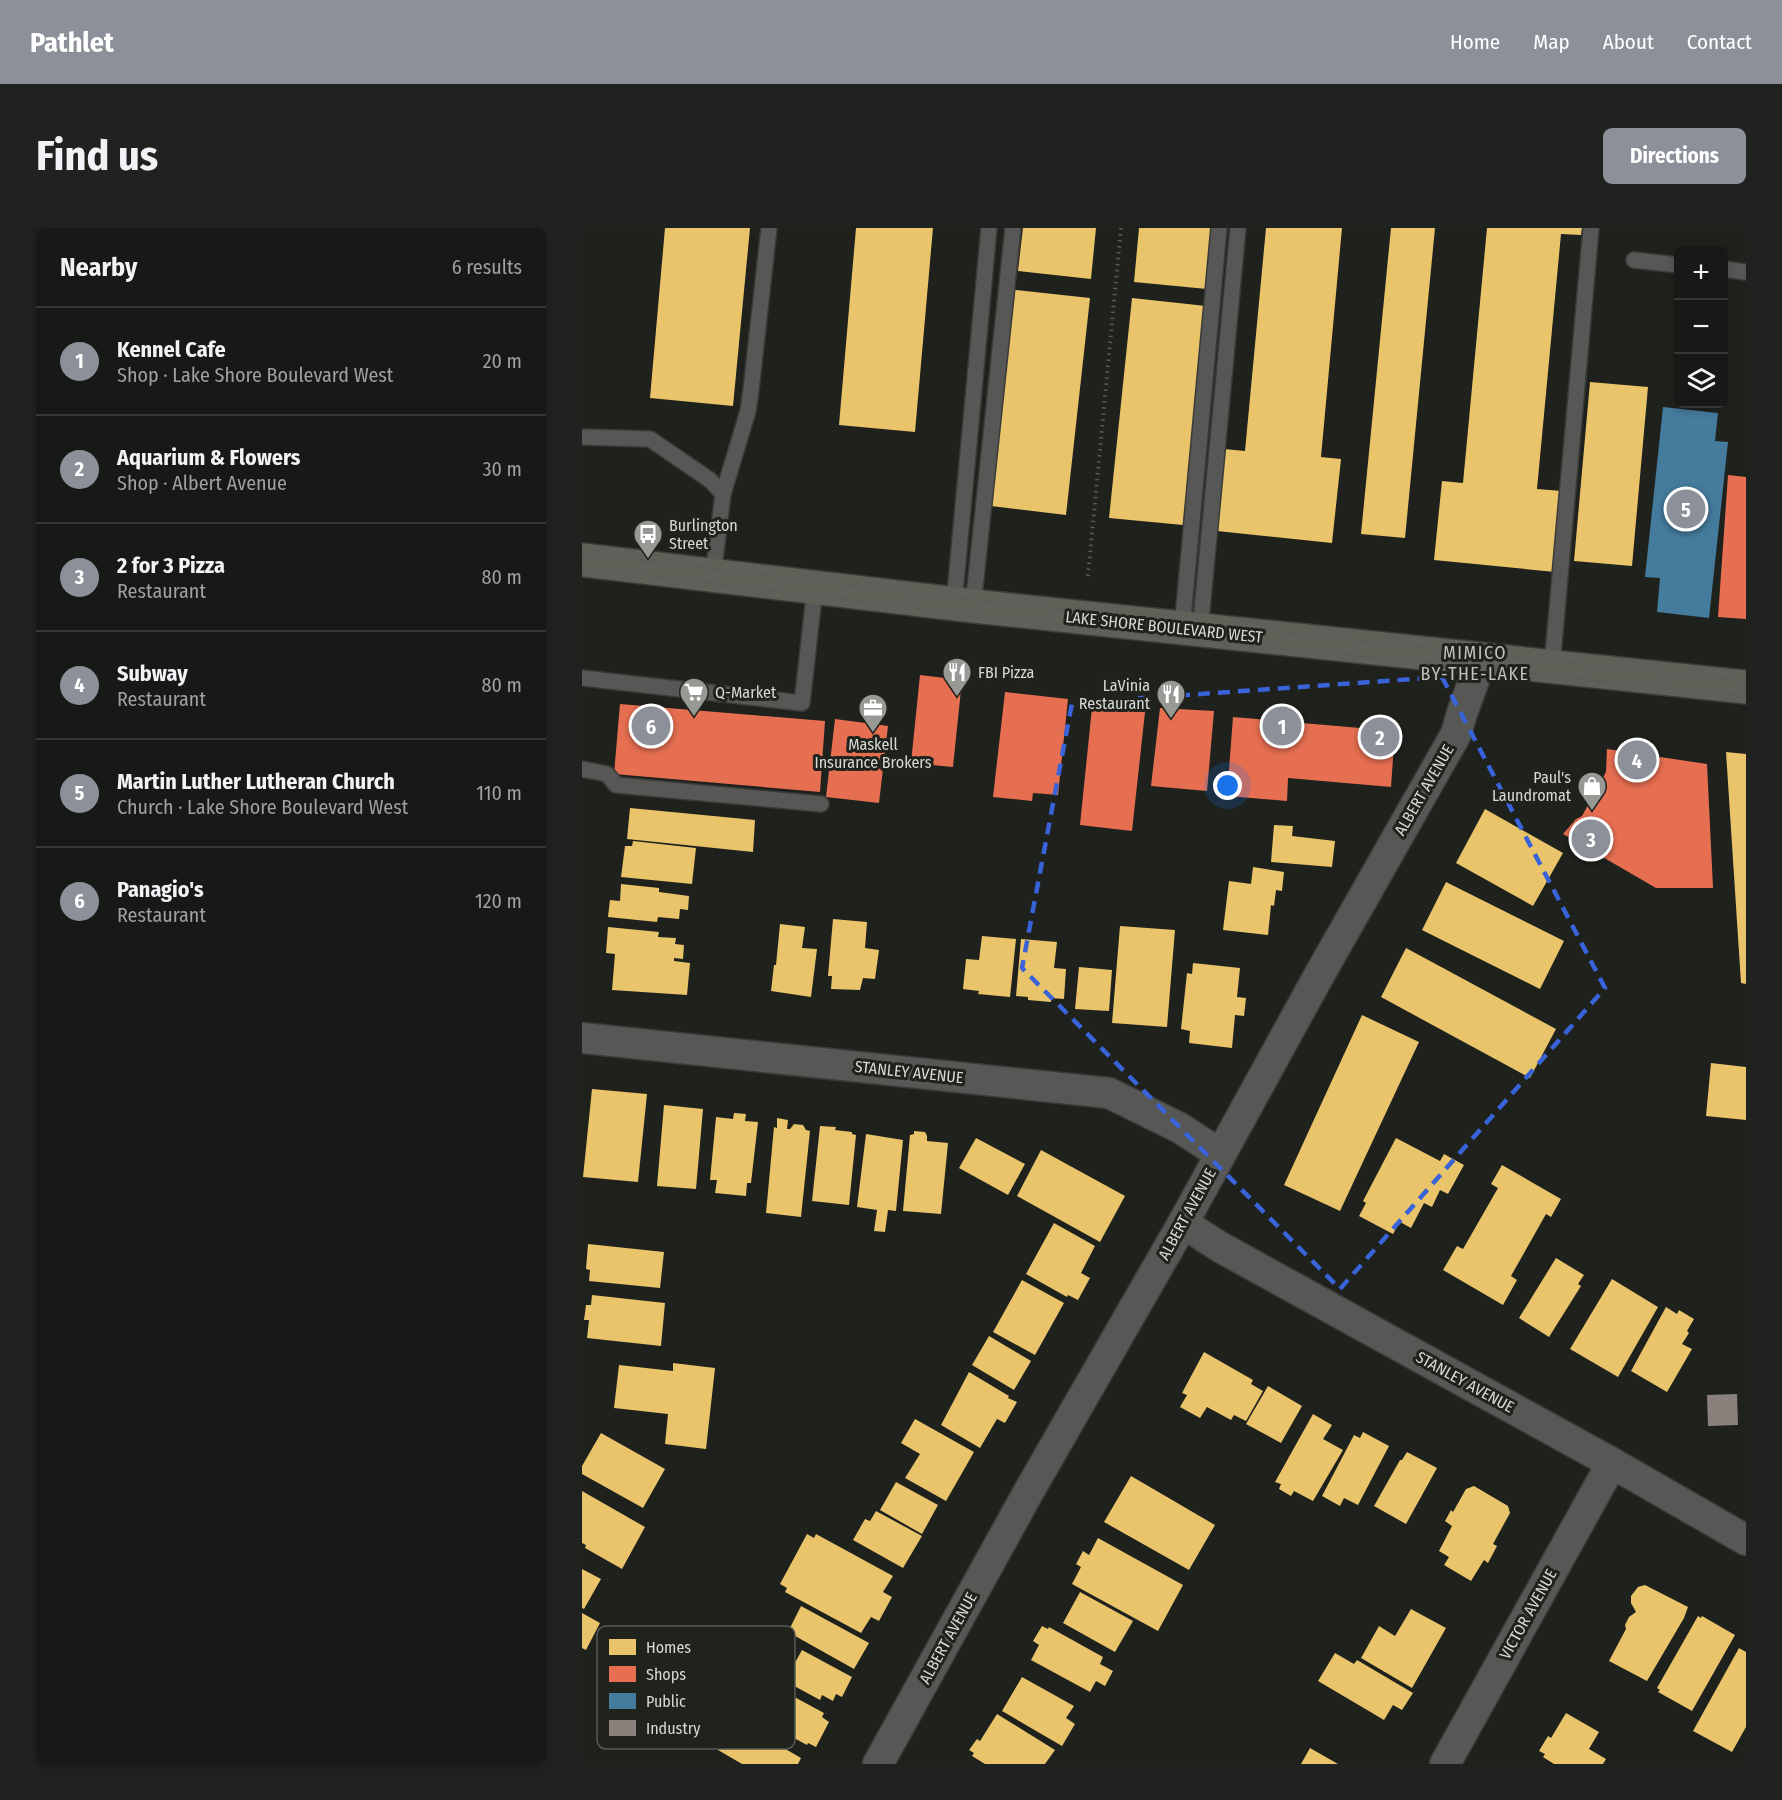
<!DOCTYPE html>
<meta charset="utf-8">
<style>
body{margin:0;font-family:"Fira Sans Condensed",sans-serif;background:#20221f;color:#f1f3f6}
.controls{position:absolute;right:18px;top:18px;display:grid;overflow:hidden;border-radius:9px;box-shadow:0 3px 9px #0003}
.controls button{width:54px;height:54px;display:grid;place-items:center;padding:0;border:0;border-bottom:2px solid #363835;background:#171916;color:#f1f3f6;font:30px sans-serif}
.you{position:absolute;left:646px;top:558px;width:21px;height:21px;margin:-15px;border:4px solid #fff;border-radius:50%;background:#1a73e8;box-shadow:0 0 0 9px #1a73e833}
.badge{display:grid;place-items:center;width:39px;height:39px;border-radius:50%;background:#8c9099;color:#fff;font-size:20px;font-weight:700}
.pin{position:absolute;translate:-50% -50%;border:3px solid #fff;box-shadow:0 2px 6px #0006}
.list{margin:0;padding:0;list-style:none}
h2{display:flex;justify-content:space-between;align-items:center;height:78px;margin:0;padding:0 24px;font-size:26px}
h2 small{font-size:20px;font-weight:400;color:#9ea0a1}
.list li{display:grid;grid-template-columns:39px 1fr auto;gap:18px;align-items:center;box-sizing:border-box;height:108px;padding:0 24px;border-top:2px solid #363835}
.list b{display:block;font-size:22px;white-space:nowrap}
.list p{margin:0;font-size:20px;white-space:nowrap;color:#9ea0a1}
.list em{font-size:20px;font-style:normal;color:#9ea0a1}
.icon{flex:none;width:33px;height:33px;fill:none;stroke:currentColor;stroke-width:2;stroke-linecap:round;stroke-linejoin:round}
.map{position:relative;flex:none;width:1164px;height:1536px;overflow:hidden;border-radius:9px}
header{display:flex;align-items:center;gap:36px;box-sizing:border-box;height:84px;padding:0 30px;background:#8c9099;color:#fff}
header strong{font-size:28px}
nav{display:flex;gap:33px;margin-inline-start:auto;font-size:21px}
.intro{display:flex;align-items:center;justify-content:space-between;box-sizing:border-box;height:144px;padding:0 36px}
h1{margin:0;font-size:42px}
.button{padding:15px 27px;border-radius:9px;background:#8c9099;color:#fff;font-size:21px;font-weight:700}
main{display:flex;gap:36px;padding:0 36px}
aside{flex:1;background:#171916;border-radius:9px;box-shadow:0 3px 9px #0003}
.map>svg:first-child{display:block}
</style>
<header>
<strong>Pathlet</strong>
<nav><a>Home</a><a>Map</a><a>About</a><a>Contact</a></nav>
</header>
<div class="intro"><h1>Find us</h1><a class="button">Directions</a></div>
<main>
<aside>
<h2>Nearby<small>6 results</small></h2>
<ul class="list">
<li><span class="badge">1</span><div><b>Kennel Cafe</b><p>Shop · Lake Shore Boulevard West</p></div><em>20 m</em></li>
<li><span class="badge">2</span><div><b>Aquarium &amp; Flowers</b><p>Shop · Albert Avenue</p></div><em>30 m</em></li>
<li><span class="badge">3</span><div><b>2 for 3 Pizza</b><p>Restaurant</p></div><em>80 m</em></li>
<li><span class="badge">4</span><div><b>Subway</b><p>Restaurant</p></div><em>80 m</em></li>
<li><span class="badge">5</span><div><b>Martin Luther Lutheran Church</b><p>Church · Lake Shore Boulevard West</p></div><em>110 m</em></li>
<li><span class="badge">6</span><div><b>Panagio's</b><p>Restaurant</p></div><em>120 m</em></li>
</ul>
</aside>
<div class="map">
<svg width="1164" height="1536" viewBox="0 0 1164 1536">
<rect width="100%" height="100%" fill="#1f211d"/>
<g fill="#e9c46a">
<polygon points="83,0 168,0 151,178 68,170"/>
<polygon points="274,0 351,0 333,204 257,197"/>
<polygon points="441,0 514,0 509,51 436,43"/>
<polygon points="557,0 630,0 625,61 552,54"/>
<polygon points="684,0 760,0 739,229 759,231 750,315 635,303 642,221 663,223"/>
<polygon points="809,0 853,0 823,310 779,306"/>
<polygon points="905,0 1000,0 999,7 979,6 955,261 980,263 973,344 852,332 860,253 881,255"/>
<polygon points="433,62 508,70 484,287 409,278"/>
<polygon points="550,70 624,78 601,297 527,290"/>
<polygon points="1008,154 1066,159 1050,338 992,333"/>
<polygon points="1144,524 1164,526 1164,756 1159,755"/>
<polygon points="48,580 173,592 171,624 45,611"/>
<polygon points="903,581 981,625 951,678 874,635"/>
<polygon points="692,597 711,598 710,608 753,613 750,639 689,634"/>
<polygon points="51,613 114,620 110,656 39,649 43,618 50,618"/>
<polygon points="671,639 702,644 700,663 694,662 692,678 689,677 686,707 641,702 647,653 669,656"/>
<polygon points="864,654 982,713 958,761 840,702"/>
<polygon points="39,656 77,660 77,664 107,668 106,682 98,681 97,691 76,689 75,694 26,689 28,672 38,673"/>
<polygon points="251,691 285,694 283,720 297,722 293,751 281,750 278,762 249,761 250,748 246,748"/>
<polygon points="198,696 223,699 220,720 235,721 229,769 189,763 192,737 194,737"/>
<polygon points="538,698 593,702 585,799 530,795"/>
<polygon points="26,699 77,704 76,709 94,710 93,716 102,717 101,731 92,730 92,733 108,735 105,767 30,762 33,726 24,725"/>
<polygon points="400,708 434,711 428,769 396,766 397,763 381,761 384,731 397,732"/>
<polygon points="439,711 475,714 472,740 484,741 482,771 469,770 469,774 446,772 446,769 434,768"/>
<polygon points="824,720 974,801 948,850 799,769"/>
<polygon points="611,735 658,740 655,769 664,770 662,788 653,787 650,820 607,815 608,803 599,801 605,745 610,746"/>
<polygon points="497,739 530,742 527,783 493,781"/>
<polygon points="780,787 837,814 758,983 702,957"/>
<polygon points="1129,835 1164,839 1164,892 1124,888"/>
<polygon points="10,861 65,866 56,954 1,949"/>
<polygon points="82,877 121,881 114,961 75,958"/>
<polygon points="152,885 164,886 163,893 176,894 169,955 165,955 164,968 133,965 135,952 128,952 134,889 151,891"/>
<polygon points="195,890 206,892 205,901 208,901 212,896 221,897 224,902 228,903 219,989 184,985 192,899 195,900"/>
<polygon points="238,898 254,899 253,902 270,904 270,906 274,907 267,977 230,973"/>
<polygon points="332,903 343,904 345,908 345,913 366,915 359,986 321,983 328,907 332,906"/>
<polygon points="284,906 321,912 314,983 306,982 303,1004 292,1003 295,982 275,979"/>
<polygon points="394,910 443,936 426,967 377,940"/>
<polygon points="814,910 858,933 862,926 882,937 866,966 858,962 850,979 842,975 829,1000 818,994 811,1006 777,988 784,975 781,973"/>
<polygon points="459,922 543,968 518,1014 435,968"/>
<polygon points="920,937 979,971 969,989 964,986 929,1048 935,1052 921,1077 861,1042 875,1018 881,1021 916,960 909,956"/>
<polygon points="472,995 513,1018 499,1045 508,1050 496,1072 486,1067 485,1069 444,1046"/>
<polygon points="6,1016 82,1024 78,1060 7,1053 8,1042 4,1041"/>
<polygon points="974,1030 1002,1047 996,1056 999,1058 967,1109 937,1090"/>
<polygon points="1030,1051 1076,1079 1036,1149 988,1121"/>
<polygon points="440,1052 482,1075 453,1127 411,1104"/>
<polygon points="10,1067 83,1075 79,1118 5,1110 7,1092 2,1092 4,1077 9,1077"/>
<polygon points="1084,1079 1095,1086 1097,1082 1112,1091 1105,1103 1107,1105 1100,1116 1110,1121 1085,1164 1049,1143"/>
<polygon points="407,1108 449,1133 432,1162 390,1137"/>
<polygon points="622,1124 671,1152 669,1156 681,1163 664,1193 652,1187 649,1192 625,1179 618,1190 598,1179 605,1167 600,1165"/>
<polygon points="91,1135 133,1140 124,1221 83,1216 86,1186 32,1180 37,1137 91,1143"/>
<polygon points="387,1144 427,1168 426,1170 435,1174 423,1195 415,1191 398,1220 359,1197"/>
<polygon points="686,1158 720,1178 699,1215 664,1196"/>
<polygon points="731,1186 750,1197 741,1211 761,1222 731,1273 712,1263 709,1268 697,1261 699,1256 693,1254"/>
<polygon points="333,1191 392,1224 364,1273 323,1250 338,1226 319,1215"/>
<polygon points="781,1204 807,1218 776,1277 762,1270 758,1278 740,1268 772,1207 778,1210"/>
<polygon points="19,1205 83,1241 61,1280 0,1246 0,1238"/>
<polygon points="825,1224 855,1240 824,1296 792,1278 818,1232 820,1232"/>
<polygon points="549,1248 633,1297 607,1342 522,1294"/>
<polygon points="314,1254 356,1277 340,1306 298,1282"/>
<polygon points="892,1258 926,1278 928,1285 911,1316 915,1318 906,1335 902,1332 889,1353 862,1337 867,1329 857,1323 870,1298 863,1293 869,1282 871,1284 884,1261"/>
<polygon points="0,1263 63,1299 40,1341 3,1320 4,1317 0,1315"/>
<polygon points="294,1283 340,1308 321,1340 271,1312 283,1291 288,1293"/>
<polygon points="225,1306 232,1310 234,1306 311,1348 301,1364 310,1369 297,1393 289,1389 279,1405 203,1364 205,1360 198,1356"/>
<polygon points="516,1310 601,1357 576,1403 490,1356 499,1339 494,1336 501,1323 507,1327"/>
<polygon points="0,1341 19,1351 2,1381 0,1380"/>
<polygon points="1063,1357 1106,1379 1102,1390 1065,1453 1027,1433 1044,1401 1043,1397 1047,1389 1054,1384 1049,1375 1049,1368 1056,1359"/>
<polygon points="498,1364 551,1393 533,1424 481,1395"/>
<polygon points="219,1378 287,1415 272,1441 206,1404"/>
<polygon points="829,1381 864,1400 830,1460 779,1430 797,1398 813,1408"/>
<polygon points="0,1385 18,1395 4,1422 0,1420"/>
<polygon points="1116,1388 1119,1390 1120,1388 1153,1407 1110,1483 1076,1464 1078,1462 1075,1460"/>
<polygon points="460,1398 466,1401 467,1399 521,1429 518,1436 531,1443 523,1458 514,1453 508,1464 449,1432 457,1417 451,1413"/>
<polygon points="1157,1420 1164,1424 1164,1499 1150,1524 1111,1503"/>
<polygon points="220,1422 270,1449 260,1469 254,1466 251,1473 240,1467 238,1472 203,1453"/>
<polygon points="753,1425 772,1436 775,1432 831,1465 820,1482 811,1477 802,1492 736,1453"/>
<polygon points="440,1449 492,1478 484,1490 493,1496 480,1518 420,1483"/>
<polygon points="192,1458 242,1485 240,1489 247,1494 234,1519 226,1515 225,1517 175,1490 180,1481 178,1480"/>
<polygon points="984,1485 1017,1504 1007,1521 1024,1531 1021,1536 972,1536 961,1529 963,1526 957,1523 966,1508 969,1510"/>
<polygon points="415,1486 473,1522 463,1536 403,1536 390,1528 392,1525 387,1522 395,1511 398,1513"/>
<polygon points="152,1494 171,1505 172,1503 219,1530 216,1536 160,1536 136,1522"/>
<polygon points="728,1520 756,1536 719,1536"/>
</g>
<g fill="#e76f51">
<polygon points="1146,247 1164,249 1164,391 1136,389"/>
<polygon points="338,447 380,452 371,539 329,535"/>
<polygon points="423,464 486,471 476,567 451,565 450,573 411,569"/>
<polygon points="511,470 564,475 550,603 498,597"/>
<polygon points="38,476 243,493 238,564 32,546"/>
<polygon points="578,480 632,483 625,563 569,558"/>
<polygon points="651,489 813,503 809,559 706,550 705,573 645,568"/>
<polygon points="253,491 306,498 297,575 244,569"/>
<polygon points="1025,521 1125,536 1131,660 1074,660 981,606 994,591 1000,588 1024,544"/>
</g>
<polygon fill="#457b9d" points="1081,179 1136,185 1133,213 1146,214 1127,390 1075,384 1078,350 1063,349"/>
<polygon fill="#8a817c" points="1155,1166 1156,1197 1126,1198 1125,1167"/>
<g fill="none" stroke-linecap="round" stroke-linejoin="round">
<g stroke="#3a3b38" stroke-width="18">
<g id="lane">
<polyline points="1052,32 1096,37"/>
<polyline points="1142,41 1164,44"/>
<polyline points="0,209 68,211 128,252 141,266 131,348"/>
<polyline points="141,266 166,183 169,162 187,0"/>
<polyline points="372,376 407,0"/>
<polyline points="391,378 431,0"/>
<polyline points="600,401 637,0"/>
<polyline points="618,403 656,0"/>
<polyline points="970,438 1009,0"/>
<polyline points="0,450 220,475 233,360"/>
<polyline points="0,541 25,546 34,557 239,576"/>
</g>
</g>
<g stroke="#3a3b38" stroke-width="33">
<g id="street">
<polyline points="0,810 527,865 598,900 638,926"/>
<polyline points="601,995 638,1019 1030,1235 1164,1312"/>
<polyline points="296,1536 447,1263 601,995 735,751 874,506 880,485 900,430"/>
<polyline points="863,1536 1030,1235"/>
</g>
</g>
<g stroke="#3a3b38" stroke-width="36">
<polyline id="primary" points="0,332 391,378 1164,459"/>
</g>
<polyline stroke="#595a58" stroke-width="4" stroke-dasharray="1.5 4.5" stroke-linecap="butt" points="506,348 539,0"/>
<use href="#lane" stroke="#575855" stroke-width="15"/>
<use href="#street" stroke="#575855" stroke-width="30"/>
<use href="#primary" stroke="#5d6158" stroke-width="33"/>
<g stroke="#5b5d5a" stroke-width="1.5">
<polyline points="0,325 392,372 1164,453"/>
<polyline points="0,340 505,400 1164,468"/>
</g>
</g>
<path fill="none" stroke="#3963d8" stroke-width="4.5" stroke-dasharray="12 8" stroke-linejoin="round" d="M860,449l163,311 -265,301 -318,-321 50,-265z"/>
<defs>
<g id="bus-pin" transform="scale(1.5)"><path d="M0 17L-7.5 6A9.5 9.5 0 1 1 7.5 6Z" fill="#979995" stroke="#20221c"/><path d="M-5-6H5V4H4V6H2V4H-2V6H-4V4H-5ZM-3.5-4V0h7V-4ZM-3.5 1.2v1.5H-2V1.2ZM2 1.2v1.5H3.5V1.2Z" fill="#fff"/></g>
<g id="restaurant-pin" transform="scale(1.5)"><path d="M0 17L-7.5 6A9.5 9.5 0 1 1 7.5 6Z" fill="#979995" stroke="#20221c"/><path d="M-5-6h1v4h1v-4h1v4h1v-4h1v5L-1.5 .5V6h-2V.5L-5-1ZM5-6V6H3V1.5H1.5Q1.5-4 5-6Z" fill="#fff"/></g>
<g id="supermarket-pin" transform="scale(1.5)"><path d="M0 17L-7.5 6A9.5 9.5 0 1 1 7.5 6Z" fill="#979995" stroke="#20221c"/><path d="M-6-5.5h2.5l.6 2H6L4.5 2H-2.5L-4.4-4H-6ZM-1.5 3.2a1.3 1.3 0 1 0 .1 0ZM3 3.2a1.3 1.3 0 1 0 .1 0Z" fill="#fff"/></g>
<g id="office-pin" transform="scale(1.5)"><path d="M0 17L-7.5 6A9.5 9.5 0 1 1 7.5 6Z" fill="#979995" stroke="#20221c"/><path d="M-6-3h4V-5.5h4V-3h4V5H-6ZM-1-4.5V-3h2v-1.5ZM-6 0V1H6V0Z" fill="#fff"/></g>
<g id="shop-pin" transform="scale(1.5)"><path d="M0 17L-7.5 6A9.5 9.5 0 1 1 7.5 6Z" fill="#979995" stroke="#20221c"/><path d="M-5-2.5h2.3a2.7 3.5 0 0 1 5.4 0H5L5.5 6h-11ZM-1.5-2.5h3a1.5 2.3 0 0 0-3 0Z" fill="#fff"/></g>
</defs>
<g fill-rule="evenodd">
<use href="#bus-pin" x="66" y="306"/>
<use href="#restaurant-pin" x="375" y="444"/>
<use href="#supermarket-pin" x="112" y="464"/>
<use href="#restaurant-pin" x="589" y="466"/>
<use href="#office-pin" x="291" y="480"/>
<use href="#shop-pin" x="1010" y="558"/>
</g>
<g text-anchor="middle" dominant-baseline="central" stroke-width="6" stroke-linejoin="round" paint-order="stroke">
<g font-size="16" fill="#d7d9d5" stroke="#20221c" text-anchor="start">
<text x="87" y="297">Burlington<tspan x="87" dy="18">Street</tspan></text>
<text x="396" y="444">FBI Pizza</text>
<text x="568" y="457" text-anchor="end">LaVinia<tspan x="568" dy="18">Restaurant</tspan></text>
<text x="133" y="464">Q-Market</text>
<text x="291" y="516" text-anchor="middle">Maskell<tspan x="291" dy="18">Insurance Brokers</tspan></text>
<text x="989" y="549" text-anchor="end">Paul's<tspan x="989" dy="18">Laundromat</tspan></text>
</g>
<g font-size="16" fill="#d7d9d5" stroke="#20221c">
<text transform="translate(582 399) rotate(6)">LAKE SHORE BOULEVARD WEST</text>
<text transform="translate(842 562) rotate(-60)">ALBERT AVENUE</text>
<text transform="translate(327 844) rotate(6)">STANLEY AVENUE</text>
<text transform="translate(605 986) rotate(-61)">ALBERT AVENUE</text>
<text transform="translate(883 1154) rotate(29)">STANLEY AVENUE</text>
<text transform="translate(946 1386) rotate(-61)">VICTOR AVENUE</text>
<text transform="translate(366 1410) rotate(-61)">ALBERT AVENUE</text>
</g>
<g font-size="18" letter-spacing="1.5" fill="#bfc2ba" stroke="#20221c">
<text x="893" y="425">MIMICO<tspan x="893" dy="21">BY-THE-LAKE</tspan></text>
</g>
</g>
<rect x="15" y="1398" width="198" height="123" rx="9" fill="#20221c" stroke="#575954" stroke-width="1.5"/>
<rect x="27" y="1411" width="27" height="16" fill="#e9c46a"/>
<rect x="27" y="1438" width="27" height="16" fill="#e76f51"/>
<rect x="27" y="1465" width="27" height="16" fill="#457b9d"/>
<rect x="27" y="1492" width="27" height="16" fill="#8a817c"/>
<g font-size="16" fill="#d7d9d5">
<text x="64" y="1425">Homes</text>
<text x="64" y="1452">Shops</text>
<text x="64" y="1479">Public</text>
<text x="64" y="1506">Industry</text>
</g>
</svg>
<div class="controls">
<button>+</button>
<button>−</button>
<button><svg class="icon" aria-label="layers" viewBox="0 0 24 24"><path d="M12 4l9 5-9 5-9-5zM3 14l9 5 9-5"/></svg></button>
</div>
<div class="you"></div>
<div class="pin badge" style="left:700px;top:498px">1</div>
<div class="pin badge" style="left:798px;top:509px">2</div>
<div class="pin badge" style="left:1009px;top:611px">3</div>
<div class="pin badge" style="left:1055px;top:532px">4</div>
<div class="pin badge" style="left:1104px;top:281px">5</div>
<div class="pin badge" style="left:69px;top:498px">6</div>
</div>
</main>
